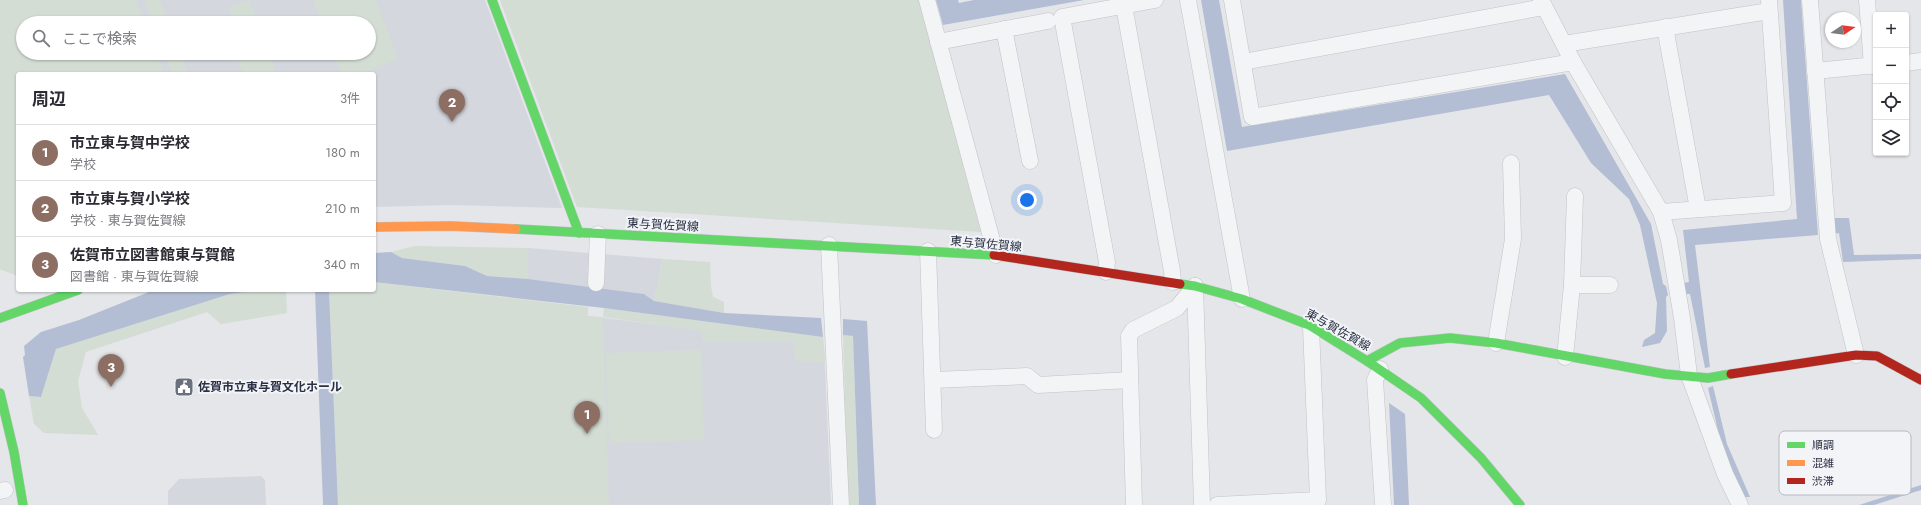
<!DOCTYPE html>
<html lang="ja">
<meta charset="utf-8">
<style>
body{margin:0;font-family:Jost,"Noto Sans JP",sans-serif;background:#f2f2f3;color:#2b2b33}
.controls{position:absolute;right:12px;top:12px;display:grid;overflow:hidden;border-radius:4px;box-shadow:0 1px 3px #0004}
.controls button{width:36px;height:36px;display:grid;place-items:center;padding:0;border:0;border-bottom:1px solid #e1e1e2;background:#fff;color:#2b2b33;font:20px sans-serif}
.compass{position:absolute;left:1825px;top:12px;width:36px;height:36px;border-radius:50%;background:#fff;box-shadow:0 1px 3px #0004;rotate:77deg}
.you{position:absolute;left:1027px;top:200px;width:14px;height:14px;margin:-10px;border:3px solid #fff;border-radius:50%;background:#1a73e8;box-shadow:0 0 0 6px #1a73e833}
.badge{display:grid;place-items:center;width:26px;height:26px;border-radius:50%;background:#111827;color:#fff;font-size:13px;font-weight:700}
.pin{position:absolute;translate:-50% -33px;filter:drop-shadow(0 1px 2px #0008)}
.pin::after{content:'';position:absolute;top:21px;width:14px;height:12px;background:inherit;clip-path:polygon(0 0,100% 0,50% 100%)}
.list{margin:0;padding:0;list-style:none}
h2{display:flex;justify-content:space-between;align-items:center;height:52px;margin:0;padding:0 16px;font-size:17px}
h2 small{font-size:13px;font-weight:400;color:#7c7c81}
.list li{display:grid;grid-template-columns:26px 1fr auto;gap:12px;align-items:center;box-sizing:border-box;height:56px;padding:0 16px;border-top:1px solid #e1e1e2}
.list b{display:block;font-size:15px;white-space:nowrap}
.list p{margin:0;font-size:13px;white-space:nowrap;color:#7c7c81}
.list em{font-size:13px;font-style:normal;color:#7c7c81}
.icon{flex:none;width:22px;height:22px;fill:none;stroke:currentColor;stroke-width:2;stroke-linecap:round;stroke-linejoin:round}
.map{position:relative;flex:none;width:1921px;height:505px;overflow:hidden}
.search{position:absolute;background:#fff;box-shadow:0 1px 3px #0004;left:16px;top:16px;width:360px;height:44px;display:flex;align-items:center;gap:10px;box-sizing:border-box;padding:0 14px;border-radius:22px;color:#7c7c81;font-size:15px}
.panel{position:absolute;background:#fff;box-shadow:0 1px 3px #0004;left:16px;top:72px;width:360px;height:220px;border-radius:4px}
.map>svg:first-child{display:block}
</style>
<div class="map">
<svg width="1921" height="505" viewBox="0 0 1921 505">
<rect width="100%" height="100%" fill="#e4e6e9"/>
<g fill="#d4d7de" fill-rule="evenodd">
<path d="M0,0h485l77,208 -111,-3 -77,2v-133h-356v202l-18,-7zM23,23h346v30h-346z"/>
<polygon points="528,248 663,259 654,301 644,294 528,279"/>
<polygon points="588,316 824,345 831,505 347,505"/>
<polygon points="261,476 265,480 266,505 168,505 168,491 179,479"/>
</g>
<g fill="#d3ddd4">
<polygon points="0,0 136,0 145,23 23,23 23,53 156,53 164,74 18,74 18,276 0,269"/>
<polygon points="144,0 160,0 167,18 153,23"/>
<polygon points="249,0 258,23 234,23 228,8"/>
<polygon points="313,0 376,0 398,59 362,74 341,74 333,53 369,53 369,23 322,23"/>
<polygon points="500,0 919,0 981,232 577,207"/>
<polygon points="164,53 180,53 188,74 172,74"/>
<polygon points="235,53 269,53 277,74 243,74"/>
<polygon points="415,246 528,248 528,279 487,276 465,266 402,258 391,252"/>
<polygon points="663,259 710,262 711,287 713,297 724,302 724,313 654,301"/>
<polygon points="374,282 588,307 588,316 603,317 604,308 823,337 825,363 795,361 793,342 703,342 701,331 603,317 609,505 338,505 329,290 374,290"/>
<polygon points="259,290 286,290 287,313 221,324 207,312 86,352 78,381 82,408 98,435 44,433 34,424 29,396 41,397 56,349 230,294"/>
<polygon points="843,335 853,336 859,505 848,505"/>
<polygon points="701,350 704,440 609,443 606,353"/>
</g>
<g fill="#b3bed4">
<polygon points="936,0 958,0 959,3 974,0 1084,0 943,25"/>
<polygon points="1201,0 1219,0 1242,127 1565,74 1651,224 1663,284 1666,286 1668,295 1666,297 1667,331 1660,343 1642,347 1644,340 1655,333 1657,303 1640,225 1629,199 1591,163 1549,95 1227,151"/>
<polygon points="1783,0 1801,0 1818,235 1695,245 1710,367 1705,368 1690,294 1686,294 1684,283 1689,282 1683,230 1797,219"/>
<polygon points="1835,218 1849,218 1854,255 1921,254 1921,259 1843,262 1839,233 1834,234"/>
<polygon points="391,252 402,258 465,266 487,276 528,279 644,294 654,301 724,313 821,318 823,337 604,308 374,282 374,253"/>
<polygon points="154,290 259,290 230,294 56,349 41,397 29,396 23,357 25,355 24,346 41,332 79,320"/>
<polygon points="315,290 329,290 338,505 323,505"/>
<polygon points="843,319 867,321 876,505 859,505 853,336 843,335"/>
<polygon points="1713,386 1727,444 1750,497 1744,497 1721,443 1708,388"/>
<polygon points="1389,403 1405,414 1409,505 1394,505"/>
<polygon points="1921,485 1921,490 1874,505 1859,505"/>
</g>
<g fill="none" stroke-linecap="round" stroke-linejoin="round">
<g stroke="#c1c3c7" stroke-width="17">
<g id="street">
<polyline points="927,0 996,255"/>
<polyline points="1188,0 1242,299"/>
<polyline points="1232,0 1252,117 1573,62"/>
<polyline points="1541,0 1573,62 1661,212 1669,240 1682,318 1689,375 1725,474 1740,505"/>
<polyline points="1810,0 1828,239 1856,355"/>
<polyline points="1867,0 1872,66"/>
<polyline points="1124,6 1172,271 1173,282"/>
<polyline points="1665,27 1698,209"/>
<polyline points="1004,29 1030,161"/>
<polyline points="938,42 1048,21"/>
<polyline points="1564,44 1769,11"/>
<polyline points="1243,62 1544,7"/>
<polyline points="1906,63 1921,61"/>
<polyline points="1815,71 1876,65"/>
<polyline points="1661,212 1783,203 1769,0"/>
<polyline points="829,245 841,505"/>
<polyline points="928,251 934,430"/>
<polyline points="1106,272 1107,262 1062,17 1155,0"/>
<polyline points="596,283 598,234"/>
<polyline points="1572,285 1610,285"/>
<polyline points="1195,286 1202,505"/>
<polyline points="1496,343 1513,239 1511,163"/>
<polyline points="1565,357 1572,285 1575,196"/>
<polyline points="1380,369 1375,380 1383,505"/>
<polyline points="933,380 1027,376 1038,385 1130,380"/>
<polyline points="0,491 5,490"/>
<polyline points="1134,505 1129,336 1133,330 1177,308 1195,286"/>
<polyline points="1217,505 1318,500 1311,327"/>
</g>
</g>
<g stroke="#c1c3c7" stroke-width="10">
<g id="fast">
<polyline points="492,0 579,233"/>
<polyline points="516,229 994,255"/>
<polyline points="1180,284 1195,286 1242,299 1309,325 1367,361 1421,398 1481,458 1520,505"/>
<polyline points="0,318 78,290"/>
<polyline points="1367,361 1400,343 1450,338 1496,343 1665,374 1708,378 1731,374"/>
<polyline points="0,393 14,452 23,505"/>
</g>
</g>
<g stroke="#c1c3c7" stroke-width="10">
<polyline id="slow" points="374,227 451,226 516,229"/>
</g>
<g stroke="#c1c3c7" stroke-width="10">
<g id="jam">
<polyline points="994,255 1180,284"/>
<polyline points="1731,374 1856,355 1877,356 1921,380"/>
</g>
</g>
<use href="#street" stroke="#f3f4f6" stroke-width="16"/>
<use href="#fast" stroke="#63d668" stroke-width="9"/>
<use href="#slow" stroke="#ff974d" stroke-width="9"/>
<use href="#jam" stroke="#b3261e" stroke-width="9"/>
</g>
<defs>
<g id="civic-square" transform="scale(1)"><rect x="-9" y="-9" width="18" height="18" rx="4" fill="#6b707d" stroke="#f2f4f8"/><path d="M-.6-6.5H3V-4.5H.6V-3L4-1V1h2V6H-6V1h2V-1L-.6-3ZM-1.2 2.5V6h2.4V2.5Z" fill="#fff"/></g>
</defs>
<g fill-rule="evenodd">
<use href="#civic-square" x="184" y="387"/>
</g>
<g text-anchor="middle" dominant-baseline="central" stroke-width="4" stroke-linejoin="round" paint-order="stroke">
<g font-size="12" fill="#2a3043" stroke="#f2f4f8">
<text transform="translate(663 225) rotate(3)">東与賀佐賀線</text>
<text transform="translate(986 244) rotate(5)">東与賀佐賀線</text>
<text transform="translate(1338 330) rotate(29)">東与賀佐賀線</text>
</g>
<g font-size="12" font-weight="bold" fill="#2a3043" stroke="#f2f4f8" text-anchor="start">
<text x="198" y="387">佐賀市立東与賀文化ホール</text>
</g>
</g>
<rect x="1779" y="431" width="132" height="64" rx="6" fill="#f2f4f8" stroke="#b6b9c2" stroke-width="1"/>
<rect x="1787" y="442" width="18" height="6" fill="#63d668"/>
<rect x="1787" y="460" width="18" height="6" fill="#ff974d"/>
<rect x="1787" y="478" width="18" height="6" fill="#b3261e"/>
<g font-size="11" fill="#2a3043">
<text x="1812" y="449">順調</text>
<text x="1812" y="467">混雑</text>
<text x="1812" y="485">渋滞</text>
</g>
</svg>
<div class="controls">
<button>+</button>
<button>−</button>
<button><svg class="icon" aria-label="locate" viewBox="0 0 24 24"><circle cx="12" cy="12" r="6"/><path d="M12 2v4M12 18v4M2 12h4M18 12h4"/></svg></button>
<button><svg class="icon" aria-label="layers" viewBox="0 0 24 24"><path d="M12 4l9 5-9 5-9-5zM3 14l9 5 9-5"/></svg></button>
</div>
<svg class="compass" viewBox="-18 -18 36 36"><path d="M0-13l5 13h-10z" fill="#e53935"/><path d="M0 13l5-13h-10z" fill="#7c7c81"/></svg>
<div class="you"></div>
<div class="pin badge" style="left:587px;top:434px;background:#8d6e63">1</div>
<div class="pin badge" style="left:452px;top:122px;background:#8d6e63">2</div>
<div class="pin badge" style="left:111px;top:387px;background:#8d6e63">3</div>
<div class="search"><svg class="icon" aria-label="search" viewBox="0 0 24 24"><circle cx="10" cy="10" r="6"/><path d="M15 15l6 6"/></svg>ここで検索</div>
<section class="panel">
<h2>周辺<small>3件</small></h2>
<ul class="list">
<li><span class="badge" style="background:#8d6e63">1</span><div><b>市立東与賀中学校</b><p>学校</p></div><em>180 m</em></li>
<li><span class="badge" style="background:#8d6e63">2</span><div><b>市立東与賀小学校</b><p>学校 · 東与賀佐賀線</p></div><em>210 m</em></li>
<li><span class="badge" style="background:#8d6e63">3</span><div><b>佐賀市立図書館東与賀館</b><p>図書館 · 東与賀佐賀線</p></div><em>340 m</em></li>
</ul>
</section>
</div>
